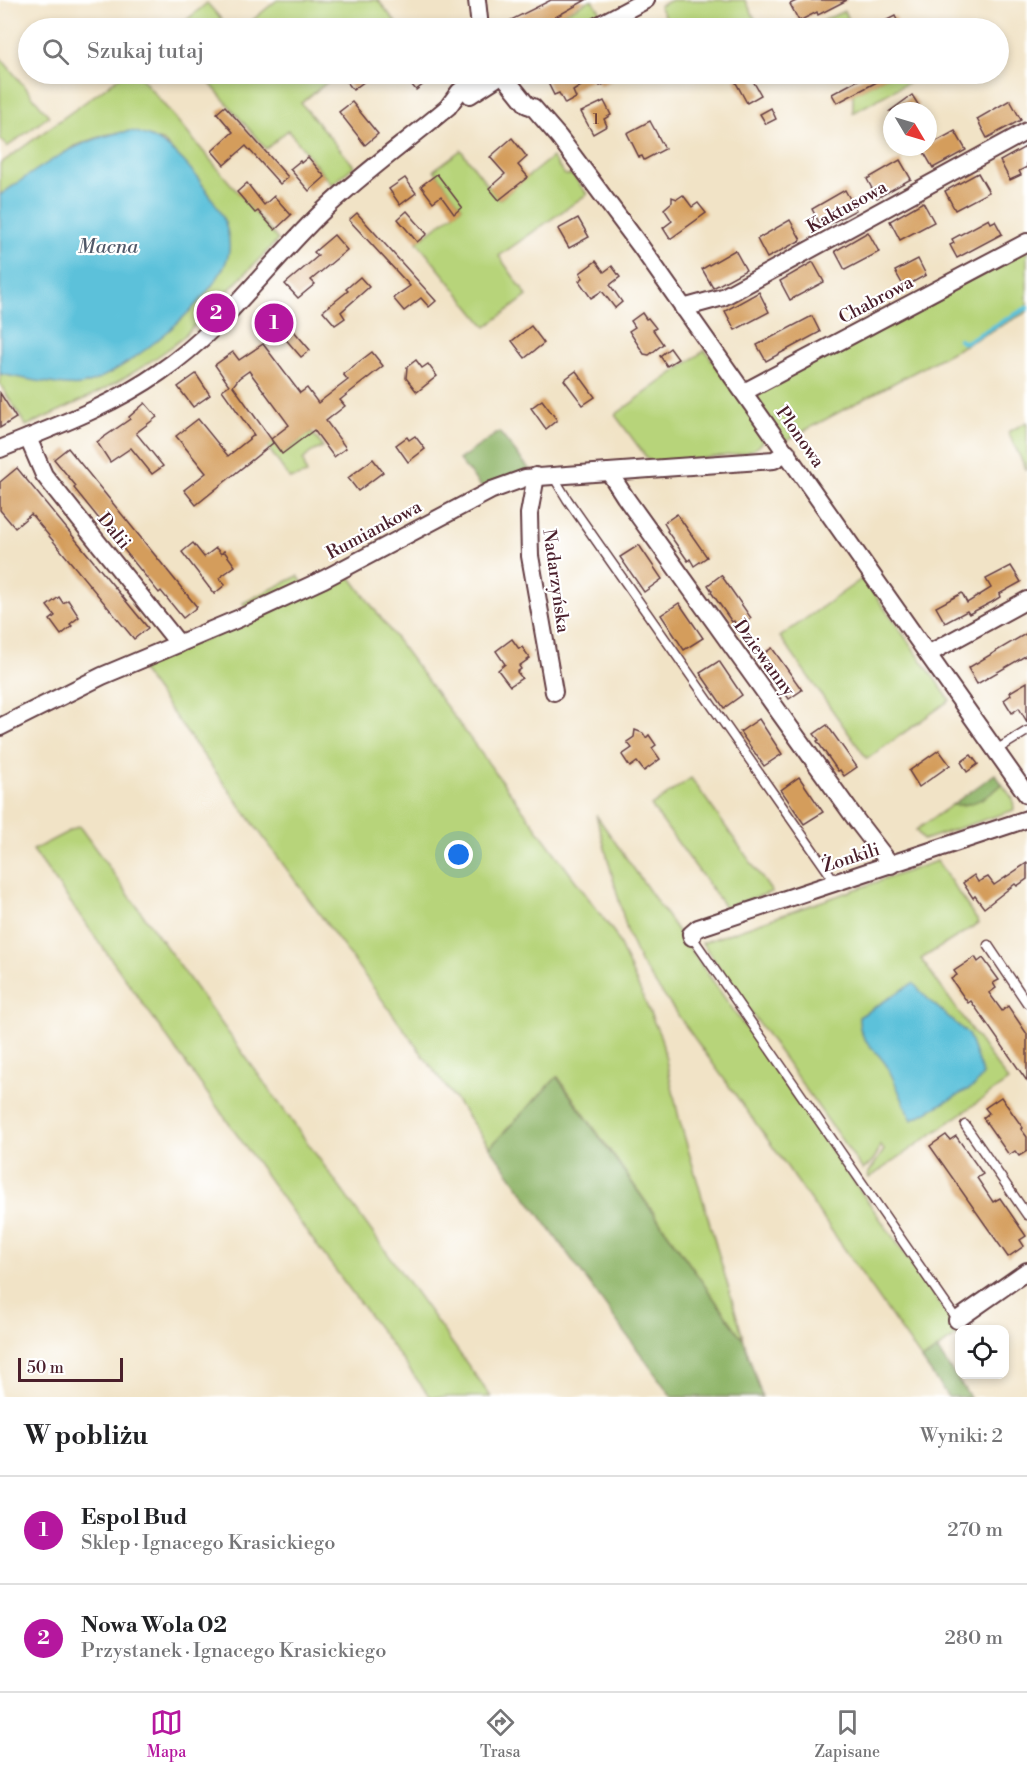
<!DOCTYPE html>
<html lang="pl">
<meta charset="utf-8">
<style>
body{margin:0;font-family:"Libre Bodoni",serif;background:#f2f2f2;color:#202124}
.controls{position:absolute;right:18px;bottom:18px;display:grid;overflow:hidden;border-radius:12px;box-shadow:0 3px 9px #0003}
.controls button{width:54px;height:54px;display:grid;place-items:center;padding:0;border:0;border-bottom:2px solid #e0e0e0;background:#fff;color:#202124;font:30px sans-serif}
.compass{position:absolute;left:883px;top:102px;width:54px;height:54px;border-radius:50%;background:#fff;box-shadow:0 3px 9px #0003;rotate:128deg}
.scale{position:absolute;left:18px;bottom:15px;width:105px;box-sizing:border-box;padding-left:6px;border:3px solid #4a1f2b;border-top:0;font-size:16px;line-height:21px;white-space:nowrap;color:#4a1f2b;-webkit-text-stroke:4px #fff;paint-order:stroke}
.you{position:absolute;left:459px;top:855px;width:21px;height:21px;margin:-15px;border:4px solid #fff;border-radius:50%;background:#1a73e8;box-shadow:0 0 0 9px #1a73e833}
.badge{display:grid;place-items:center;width:39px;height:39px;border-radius:50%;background:#b5179e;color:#fff;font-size:20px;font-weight:700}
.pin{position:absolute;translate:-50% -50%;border:3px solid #fff;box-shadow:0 2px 6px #0006}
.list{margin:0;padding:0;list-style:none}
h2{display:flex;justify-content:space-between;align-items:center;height:78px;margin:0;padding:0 24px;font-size:26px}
h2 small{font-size:20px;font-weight:400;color:#757577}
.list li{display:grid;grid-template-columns:39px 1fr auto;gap:18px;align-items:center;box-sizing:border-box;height:108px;padding:0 24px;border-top:2px solid #e0e0e0}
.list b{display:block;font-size:22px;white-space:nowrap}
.list p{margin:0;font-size:20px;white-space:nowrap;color:#757577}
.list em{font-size:20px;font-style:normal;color:#757577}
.icon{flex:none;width:33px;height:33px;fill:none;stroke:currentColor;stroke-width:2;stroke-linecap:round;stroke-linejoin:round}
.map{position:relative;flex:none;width:1027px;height:1397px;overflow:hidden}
.search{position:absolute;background:#fff;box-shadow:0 3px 9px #0003;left:18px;right:18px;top:18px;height:66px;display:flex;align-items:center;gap:15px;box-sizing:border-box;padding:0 21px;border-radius:33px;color:#757577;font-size:22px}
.sheet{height:294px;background:#fff}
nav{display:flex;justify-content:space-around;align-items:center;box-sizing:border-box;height:84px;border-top:2px solid #e0e0e0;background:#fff;font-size:16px;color:#757577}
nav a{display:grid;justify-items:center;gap:3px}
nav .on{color:#b5179e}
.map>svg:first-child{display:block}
</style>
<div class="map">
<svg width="1027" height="1397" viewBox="0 0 1027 1397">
<rect width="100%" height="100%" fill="#fff"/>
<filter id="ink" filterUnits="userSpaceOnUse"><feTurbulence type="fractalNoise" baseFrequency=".0167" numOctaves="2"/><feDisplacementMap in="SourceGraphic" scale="12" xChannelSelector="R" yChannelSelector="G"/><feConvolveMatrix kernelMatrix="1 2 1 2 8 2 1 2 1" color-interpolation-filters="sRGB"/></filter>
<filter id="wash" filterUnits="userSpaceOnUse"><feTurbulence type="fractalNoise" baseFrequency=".008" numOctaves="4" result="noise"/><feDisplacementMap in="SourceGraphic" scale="24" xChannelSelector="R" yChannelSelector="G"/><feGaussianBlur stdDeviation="1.35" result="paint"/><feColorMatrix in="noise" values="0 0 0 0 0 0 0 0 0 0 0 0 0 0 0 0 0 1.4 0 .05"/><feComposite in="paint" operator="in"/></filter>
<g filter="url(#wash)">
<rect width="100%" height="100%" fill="#f1e3c6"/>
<g fill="#b7d47a" stroke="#807a52" stroke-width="1.5">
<polygon points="277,0 378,0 398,25 393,28 243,28"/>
<polygon points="590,0 592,0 604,16 579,28 536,28"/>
<polygon points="672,0 745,0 760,28 671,28 659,6"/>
<polygon points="207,3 229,28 177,28"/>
<polygon points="844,11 852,24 844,28 808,28"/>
<polygon points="0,57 49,116 7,147 0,138"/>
<path d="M124,74h14l140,166 -98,100c-49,39 -98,61 -154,86l-26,-42v-10l67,11h13l29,-12 18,-10 96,-95 6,-18 -19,-55 -16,-22 -30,-31 -33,-11 -26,4 -30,11 -75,49v-31z"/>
<polygon points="202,74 338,74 301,103 354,166 332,185 288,130 266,149"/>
<polygon points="891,74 904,74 909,82 853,113 853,94"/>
<polygon points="461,150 499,200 552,157 565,175 573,175 587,194 499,256 527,296 486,327 417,242 462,207 434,170"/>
<polygon points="1027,248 1027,312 785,441 757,400 760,389"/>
<path d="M705,350l61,85c-4,11 -11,15 -21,18l-93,12 -37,-50z"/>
<polygon points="1027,422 1027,471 1008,432"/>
<polygon points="312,432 323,447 310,453 303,460 307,474 290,479 269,449 269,440 271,439 282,454"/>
<path d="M349,575l266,359 46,104 18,80 65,223 -186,-264 -68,70 -352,-481c71,-28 142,-56 211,-91z"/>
<polygon points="298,576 303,583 247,610 243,603"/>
<polygon points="863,578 950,700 867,759 780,637"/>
<polygon points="691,778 772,892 725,907 651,806"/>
<polygon points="1002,784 1013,799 1014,810 923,840 916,830 952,805 968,804 994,791"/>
<polygon points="596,815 959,1331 959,1334 922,1360 783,1161 641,964 628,934"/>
<polygon points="79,826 491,1397 430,1397 298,1220 33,850"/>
<path d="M937,861l42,62 -58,36 87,122 -139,97 -1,-4 16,-24 -4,-5c-2,11 -9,18 -17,25l-161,-227z"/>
</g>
<g fill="#91b66a" stroke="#6e6a4a" stroke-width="1.5">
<polygon points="499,432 530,470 484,490 459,460"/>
<path d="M995,774l7,10c-13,13 -31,23 -50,21z"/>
<polygon points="557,1077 744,1341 762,1397 672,1397 490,1147"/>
<polygon points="937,1350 970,1397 948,1397 922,1360"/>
</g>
<g fill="#5cc1da" stroke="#537082" stroke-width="1.5">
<path d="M131,131c29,5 51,25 68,49 15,21 32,42 30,70 -3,42 -107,127 -148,135 -15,3 -64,-8 -81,-11v-179c41,-28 80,-59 131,-64z"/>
<path d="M913,983l16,17 39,34 15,41 -8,11 -63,34c-9,-17 -15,-35 -24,-52 -10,-19 -30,-25 -29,-51z"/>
</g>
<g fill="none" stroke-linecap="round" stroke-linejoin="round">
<polyline stroke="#5cc1da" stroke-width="4.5" points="959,339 962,342 966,342 1027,308"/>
</g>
<g id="blocks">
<g fill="#d49d5c" fill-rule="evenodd">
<polygon points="551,0 586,0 536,28 495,28"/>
<polygon points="798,0 847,0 818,15 817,12 799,21 790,4"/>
<polygon points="895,16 901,28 871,28"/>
<polygon points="357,74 374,74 353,90 347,82"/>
<polygon points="403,74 437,74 416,90"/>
<polygon points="553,74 559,74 561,78 568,74 624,74 600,86 596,79 584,84 573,91 576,98 565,104 559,93 554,95 545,77"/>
<polygon points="745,74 749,74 761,95 747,103 734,79"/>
<polygon points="869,74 892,74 837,103 832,94"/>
<polygon points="912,95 919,106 911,111 890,111"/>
<polygon points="1010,100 1021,120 987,138 977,119"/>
<polygon points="604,101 611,115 604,119 607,126 593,134 581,112"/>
<polygon points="352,102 378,134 365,145 339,112"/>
<polygon points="225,106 288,177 280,184 246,146 224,165 212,151 233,132 217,113"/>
<polygon points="771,108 776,119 766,124 760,114"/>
<polygon points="650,121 665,149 644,160 642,156 639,157 627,133"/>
<polygon points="955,131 966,150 933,168 922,149"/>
<polygon points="512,138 527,157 518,165 528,177 499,200 489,188 505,174 490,157"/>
<polygon points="1027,146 1027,167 1019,171 1021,175 1010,180 1000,161"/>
<polygon points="308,157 325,177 309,191 290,169 300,161 301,163"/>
<polygon points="900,160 911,179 877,198 867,179"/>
<polygon points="978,173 989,192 955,210 945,191"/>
<polygon points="437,174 462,207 454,214 441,196 433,202 421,186"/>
<polygon points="405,178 416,193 400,205 389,189"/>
<polygon points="247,183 264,205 274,196 291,215 275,230 258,211 255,213 237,192"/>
<polygon points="845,190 856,210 822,228 812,209"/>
<polygon points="683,195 692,207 698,203 706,213 670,239 663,228 672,221 664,209 672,202 672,197 677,199"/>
<polygon points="923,202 934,222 900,240 890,221"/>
<polygon points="407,211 427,234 417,242 398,219"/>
<polygon points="357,213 436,301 429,307 421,298 404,311 393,298 410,286 349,220"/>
<polygon points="578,218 589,237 569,248 558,229"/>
<polygon points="989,219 991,223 995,221 1002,234 957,258 950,245 954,243 952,239"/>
<polygon points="790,220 801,240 767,258 757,239"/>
<polygon points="868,232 879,252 845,270 835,251"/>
<polygon points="334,235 347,250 311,280 315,284 298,298 285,284 318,256 314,252"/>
<polygon points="735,250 746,270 713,288 702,269"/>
<polygon points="918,259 926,275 904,287 895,271"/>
<polygon points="596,261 604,272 612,266 620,277 610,285 622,302 615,308 602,291 591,298 579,281 583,278 580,273"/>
<polygon points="813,262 824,282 790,300 780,281"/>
<polygon points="360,277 369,287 341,312 345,318 335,325 323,311 348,291 346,289"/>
<polygon points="759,292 769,312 735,330 725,311"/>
<polygon points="274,304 289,322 287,323 310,350 301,357 283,336 277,342 257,317"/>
<polygon points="642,313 646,319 648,318 656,328 653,330 663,344 649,355 644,354 629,331 635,327 631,321"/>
<polygon points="812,316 820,332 766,361 757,345"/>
<polygon points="531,326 544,343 525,358 512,341"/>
<path d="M263,344l37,49 7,-5 11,15 30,-23 -5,-6 29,-22 11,14 -43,34 5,6 -19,15 20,27 -12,9 -20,-27 -32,24 -11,-15 2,4 -77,62 -12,-15 22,-17 -30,-37 22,-17 30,37 26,-21 -32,-45 7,-5 -14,-20 18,-13 6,8zM249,371l40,54 -18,14 -38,-53 6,-8z"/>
<polygon points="670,348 678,359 667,366 660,356"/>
<polygon points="416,360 422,368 428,364 437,376 417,392 406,378 407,367"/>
<polygon points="576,371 595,397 583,405 564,380"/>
<polygon points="196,374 210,395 193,407 178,387"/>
<polygon points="0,393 16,418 0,428"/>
<polygon points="542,400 557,420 546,429 531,408"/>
<polygon points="145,403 157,417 136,433 163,466 152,474 131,448 110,462 97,442 130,419 129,417"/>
<polygon points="415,436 425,449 408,462 396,445 407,437 409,440"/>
<polygon points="68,448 197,607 183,618 161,591 159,593 74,488 76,486 54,459"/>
<polygon points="373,459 383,472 358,491 348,478"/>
<polygon points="17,468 148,628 134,639 31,514 15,528 0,510 0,482"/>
<polygon points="677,514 707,557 694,566 690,559 688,561 667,531 668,530 664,523"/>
<polygon points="193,543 204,557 216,548 221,554 224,551 235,566 219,578 225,585 214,594 182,552"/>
<polygon points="639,545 662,579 644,592 620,557"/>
<polygon points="1011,566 1021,582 999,594 1000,597 992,602 969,614 967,611 945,623 936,607 962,593 967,603 991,588 986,579"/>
<polygon points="721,575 751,618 738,627 734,621 732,622 711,592 712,591 708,585"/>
<polygon points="59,597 63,603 68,600 79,617 70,624 72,626 61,635 50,620 55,616 47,606"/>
<polygon points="679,603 703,638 684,650 661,615"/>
<polygon points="1027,633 1027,655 977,684 968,668"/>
<polygon points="512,639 519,649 522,647 530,658 519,666 521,669 517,672 522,678 510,686 498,670 505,664 496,651"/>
<polygon points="772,648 802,690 789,699 785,693 783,694 762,664 764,663 759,657"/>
<polygon points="719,661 742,695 724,708 700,673"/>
<polygon points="1027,682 1027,722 1019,708 1012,713 1004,700 1011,695 1010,692"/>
<polygon points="759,719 782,754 764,766 740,732"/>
<polygon points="827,725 857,767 844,776 840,770 838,771 817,741 819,740 814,734"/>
<polygon points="635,730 643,733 646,738 649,735 656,745 652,748 660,759 644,771 637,762 630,767 622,755 632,748 627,742 634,737"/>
<polygon points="939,750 950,765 919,787 909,771"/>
<polygon points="971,755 978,764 967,772 961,762"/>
<polygon points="799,777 823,812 804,824 781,790"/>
<polygon points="1027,863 1027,879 1017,886 1015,884 984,908 975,896 973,898 963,883 974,875 978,882 988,877 994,885"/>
<polygon points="975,957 978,962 983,958 999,980 993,983 996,988 989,993 1002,1011 1008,1006 1027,1034 1027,1081 971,1001 968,1003 951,979 957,975 954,971"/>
<polygon points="1001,1097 1023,1128 1021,1129 1027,1137 1027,1151 1019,1156 1015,1151 1009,1155 983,1118 989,1113 985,1108"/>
<polygon points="946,1135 950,1140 956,1136 983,1174 977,1178 993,1202 1000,1198 1026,1236 1020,1240 1024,1246 1008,1257 930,1146"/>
</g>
</g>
</g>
<g filter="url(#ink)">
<use href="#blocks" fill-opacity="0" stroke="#633c42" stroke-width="1.5"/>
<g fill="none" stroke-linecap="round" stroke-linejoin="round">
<g stroke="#633c42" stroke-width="11">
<g id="lane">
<polyline points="553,476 567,499 836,883"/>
<polyline points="996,750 1027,731"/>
<polyline points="692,937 957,1320"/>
<polyline points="988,945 1027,1003"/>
<polyline points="965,1125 1027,1215"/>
</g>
</g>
<g stroke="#633c42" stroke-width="20">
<g id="street">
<polyline points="477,0 480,28"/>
<polyline points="593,28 646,0"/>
<polyline points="507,80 527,105 533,107 559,137 641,247 1027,795"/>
<polyline points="470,95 495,79"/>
<polyline points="683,308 723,297 1027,131"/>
<polyline points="744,392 1027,242"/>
<polyline points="28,438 44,475 179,644"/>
<path d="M0,449c54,-22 112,-43 160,-77 65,-44 109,-110 165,-163 39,-37 83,-68 123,-102l11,-15 22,-18"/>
<polyline points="609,472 625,497 857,821 891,865"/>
<polyline points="536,476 529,514 530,556 554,692"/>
<polyline points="928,654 1027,600"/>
<polyline points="0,727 102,676 240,618 324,579 473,500 492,490 525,478 774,460 787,452"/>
<polyline points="692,937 691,934 698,928 1027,819"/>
<polyline points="957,1320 1027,1271"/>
</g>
</g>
<use href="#lane" stroke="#fff" stroke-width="8"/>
<use href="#street" stroke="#fff" stroke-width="16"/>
</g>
</g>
<g text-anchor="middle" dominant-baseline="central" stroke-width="4.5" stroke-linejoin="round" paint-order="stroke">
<g font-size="15" fill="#6c3e37">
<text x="596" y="119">1</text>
</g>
<g font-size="18" fill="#4a1f2b" stroke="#fff">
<text transform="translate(847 207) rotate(-29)">Kaktusowa</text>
<text transform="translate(876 300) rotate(-28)">Chabrowa</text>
<text transform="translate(800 437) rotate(55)">Plonowa</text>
<text transform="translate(374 530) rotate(-28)">Rumiankowa</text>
<text transform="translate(114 531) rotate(51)">Dalii</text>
<text transform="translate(556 581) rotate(82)">Nadarzyńska</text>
<text transform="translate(764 658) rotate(54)">Dziewanny</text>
<text transform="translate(851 858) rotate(-18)">Żonkili</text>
</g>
<g font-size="20" font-style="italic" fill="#505868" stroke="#fff">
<text x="108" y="247">Macna</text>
</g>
</g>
</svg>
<div class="controls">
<button><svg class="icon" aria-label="locate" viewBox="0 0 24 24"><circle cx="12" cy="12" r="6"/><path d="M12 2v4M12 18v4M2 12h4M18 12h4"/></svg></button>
</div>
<svg class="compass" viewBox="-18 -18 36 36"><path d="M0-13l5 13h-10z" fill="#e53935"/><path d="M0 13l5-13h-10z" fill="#757577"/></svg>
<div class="scale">50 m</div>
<div class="you"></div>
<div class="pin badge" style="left:274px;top:323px">1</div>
<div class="pin badge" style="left:216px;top:313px">2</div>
<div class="search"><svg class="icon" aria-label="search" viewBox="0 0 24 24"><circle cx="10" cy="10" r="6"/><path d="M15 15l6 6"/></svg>Szukaj tutaj</div>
</div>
<section class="sheet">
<h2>W pobliżu<small>Wyniki: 2</small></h2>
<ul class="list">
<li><span class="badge">1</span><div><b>Espol Bud</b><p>Sklep · Ignacego Krasickiego</p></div><em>270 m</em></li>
<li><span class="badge">2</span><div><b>Nowa Wola 02</b><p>Przystanek · Ignacego Krasickiego</p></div><em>280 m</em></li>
</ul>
</section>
<nav>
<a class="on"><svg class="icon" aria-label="map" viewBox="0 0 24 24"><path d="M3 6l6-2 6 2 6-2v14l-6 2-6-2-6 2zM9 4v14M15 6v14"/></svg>Mapa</a>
<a><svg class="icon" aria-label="directions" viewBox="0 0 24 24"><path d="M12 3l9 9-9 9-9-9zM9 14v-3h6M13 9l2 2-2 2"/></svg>Trasa</a>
<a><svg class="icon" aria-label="saved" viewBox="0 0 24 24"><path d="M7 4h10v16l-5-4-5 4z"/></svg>Zapisane</a>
</nav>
